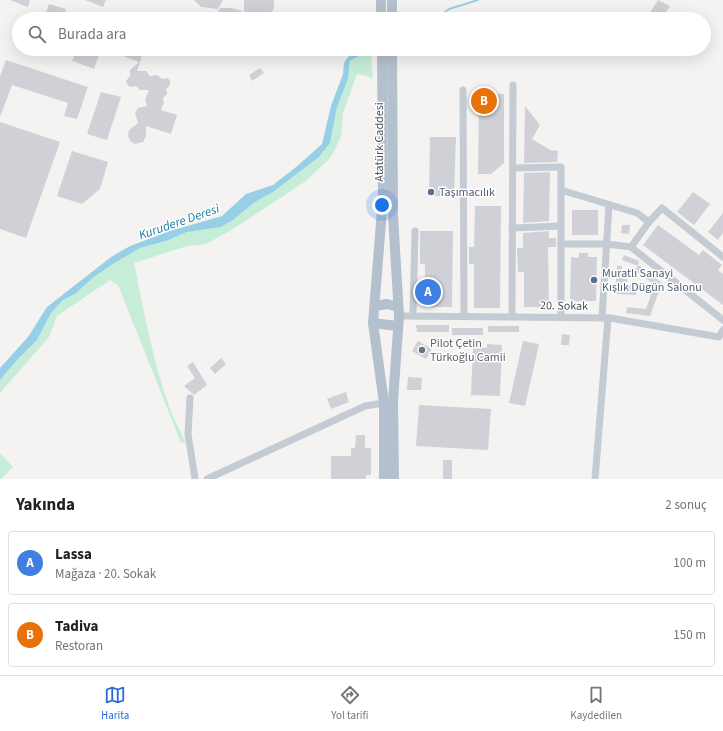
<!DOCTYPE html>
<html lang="tr">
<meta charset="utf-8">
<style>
body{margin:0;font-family:"Source Sans 3",sans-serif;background:#f2f2f2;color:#202124}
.you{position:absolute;left:382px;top:205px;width:14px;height:14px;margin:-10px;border:3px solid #fff;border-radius:50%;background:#1a73e8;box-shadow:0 0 0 6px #1a73e833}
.badge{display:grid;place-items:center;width:26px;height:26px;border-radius:50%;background:#2b6ad6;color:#fff;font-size:13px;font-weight:700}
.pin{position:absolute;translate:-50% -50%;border:2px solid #fff;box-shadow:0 1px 4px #0006}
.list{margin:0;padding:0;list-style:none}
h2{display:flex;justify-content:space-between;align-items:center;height:52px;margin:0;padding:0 16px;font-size:17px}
h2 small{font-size:13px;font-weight:400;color:#757577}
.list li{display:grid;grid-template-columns:26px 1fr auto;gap:12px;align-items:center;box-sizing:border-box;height:64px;margin:0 8px 8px;padding:0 8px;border:1px solid #e0e0e0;border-radius:4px}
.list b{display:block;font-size:15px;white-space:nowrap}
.list p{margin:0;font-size:13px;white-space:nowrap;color:#757577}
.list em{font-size:13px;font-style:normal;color:#757577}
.icon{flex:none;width:22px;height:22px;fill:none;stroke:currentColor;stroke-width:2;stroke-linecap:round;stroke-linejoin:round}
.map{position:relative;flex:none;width:723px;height:479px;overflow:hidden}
.search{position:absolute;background:#fff;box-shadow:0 4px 16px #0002;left:12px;right:12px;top:12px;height:44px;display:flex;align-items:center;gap:10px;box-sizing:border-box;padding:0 14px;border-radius:22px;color:#757577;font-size:15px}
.sheet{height:196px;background:#fff}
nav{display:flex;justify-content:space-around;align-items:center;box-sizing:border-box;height:56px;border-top:1px solid #e0e0e0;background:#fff;font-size:11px;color:#757577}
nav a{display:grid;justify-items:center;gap:2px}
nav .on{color:#2b6ad6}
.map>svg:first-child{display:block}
</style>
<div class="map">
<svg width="723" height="479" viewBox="0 0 723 479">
<rect width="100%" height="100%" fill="#f4f3f2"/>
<g fill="#c6edd7">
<path d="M362,54l9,2 2,22 -16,-4 -14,39 -2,24 -10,20 -25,24 -76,50 -24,13 -19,2 -53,17c10,49 19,99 36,146 4,12 12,22 15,34h-4l-63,-158 -8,-5 -53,36 -8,21 -49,56v-13l17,-20 20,-20 14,-27 12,-13 12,-6 19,-17 17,-13 29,-16 26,-7 21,-9 34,-5 12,-7 22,-18 18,-10 46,-35 11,-14 7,-36 11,-28 2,-18z"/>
<polygon points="0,453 13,467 1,479 0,479"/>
</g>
<polygon fill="#97d0e6" points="367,49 371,49 371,56 362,54 350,61 348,79 337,107 330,143 319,157 273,192 255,202 233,220 221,227 187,232 166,241 140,248 111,265 94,277 75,294 63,300 51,313 37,340 17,360 0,380 0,368 28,337 47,307 111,257 130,246 170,231 222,216 246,194 273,185 296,167 322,144 331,106 343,74 344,63 347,58 355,52"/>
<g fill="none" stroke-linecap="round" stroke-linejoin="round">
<polyline stroke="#97d0e6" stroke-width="2" points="436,19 449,9 478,0"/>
</g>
<g fill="#d0d1d6">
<polygon points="10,0 30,0 28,7"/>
<polygon points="85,0 106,0 103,7"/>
<polygon points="194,0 223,0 218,9 201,7"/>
<polygon points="244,0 274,0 274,9 267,17 256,19 244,15"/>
<polygon points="658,0 670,6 661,19 646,19"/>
<polygon points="49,4 66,9 63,19 44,19"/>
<polygon points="220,8 232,8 242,11 244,19 214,19"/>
<polygon points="77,49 101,49 94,69 72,61"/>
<polygon points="105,49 144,49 137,71 146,71 150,76 157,75 162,79 167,78 170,80 170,85 166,89 167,94 163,98 164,103 161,110 177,115 171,134 146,126 146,136 143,142 135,144 130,141 128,135 129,130 138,123 135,113 138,108 147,106 145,99 149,90 140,90 136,86 130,87 127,84 126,81 130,76 130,70 139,62"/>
<polygon points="6,60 88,87 77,119 64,116 68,103 12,85 0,117 0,76"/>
<polygon points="260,68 264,73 252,81 249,75"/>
<polygon points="101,92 121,97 107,140 87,134"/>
<polygon points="479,94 504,94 504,163 491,174 478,174"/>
<polygon points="525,106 540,125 532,139 550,150 558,151 557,162 524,163"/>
<polygon points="0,122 60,142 26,238 0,229"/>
<polygon points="430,137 456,137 454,196 429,196"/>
<polygon points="72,151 108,162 100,189 82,204 57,196"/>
<polygon points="550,172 549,221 523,223 524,173"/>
<polygon points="693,192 710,204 694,225 677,212"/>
<polygon points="475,206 501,206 500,308 474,308 474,264 469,264 469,247 474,247"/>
<rect x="572" y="210" width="26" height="25"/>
<polygon points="723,213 723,233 718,240 708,232"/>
<polygon points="622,225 630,225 629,234 621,233"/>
<polygon points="658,225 699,255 703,250 722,265 718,270 723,274 723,305 643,245"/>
<polygon points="420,231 453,231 452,307 425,307 425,264 420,264"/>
<polygon points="549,231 549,238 556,238 556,247 548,247 549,307 524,307 524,272 518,272 517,248 523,248 523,233"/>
<polygon points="579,253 588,253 588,257 597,257 596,301 570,301 571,257 579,258"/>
<polygon points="624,255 639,261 638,266 639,265 662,283 650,316 626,313 627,307 646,309 654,286 656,286 635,270 638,266 622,260"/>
<polygon points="617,266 622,266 621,275 628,280 625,284 637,285 636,295 615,294"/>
<polygon points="416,325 449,325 449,332 417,332"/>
<rect x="488" y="326" width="31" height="6"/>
<rect x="452" y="328" width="31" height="7"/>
<polygon points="562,334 570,335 569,345 561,345"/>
<polygon points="418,341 432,349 426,359 412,351"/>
<polygon points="523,341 539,344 525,406 509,403"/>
<polygon points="487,344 502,345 500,396 471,395 473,347 487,348"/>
<polygon points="221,358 226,364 215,374 210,368"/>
<polygon points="193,362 207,385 194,395 184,386 195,378 187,366"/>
<polygon points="408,377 422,378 421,390 407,390"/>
<polygon points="346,392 349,402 331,409 327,399"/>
<polygon points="419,405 491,409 488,450 416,446"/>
<polygon points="356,435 365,435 365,448 371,448 371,475 366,475 366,479 331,479 331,456 351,456 351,448 355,448"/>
<rect x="443" y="460" width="9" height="19"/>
</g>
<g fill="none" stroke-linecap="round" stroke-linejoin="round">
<g stroke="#c4cbd2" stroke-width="7">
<polyline points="463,90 464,316"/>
<polyline points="514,168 561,167 561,317"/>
<polyline points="561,190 637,213 649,222"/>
<polyline points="512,228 561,226"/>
<polyline points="561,244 607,244 631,247 723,320"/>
<polyline points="631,247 649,222 662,208 723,257"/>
<polyline points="413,315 415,231"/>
<polyline points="399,316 610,318 719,337 723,330"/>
<polyline points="512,316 513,85"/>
<polyline points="602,318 609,205"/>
<polyline points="190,398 188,434 195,479"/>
<polyline points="207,479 365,406 384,403"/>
<polyline points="595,479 608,318"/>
</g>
<g stroke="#b5c0ce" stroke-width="10">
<polyline points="381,0 381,19"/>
<polyline points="392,19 392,0"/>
<polyline points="382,49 383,197 373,323 384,403 384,479"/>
<polyline points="392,49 393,215 399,316 393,401 394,479"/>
<polyline points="375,306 387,304 398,307"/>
<polyline points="373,323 397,326"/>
</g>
</g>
<g fill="#5c6f8a" stroke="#fff" stroke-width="1.5">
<circle cx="431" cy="192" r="4"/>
<circle cx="594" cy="280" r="4"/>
</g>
<circle fill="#6b7280" stroke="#fff" stroke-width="1.5" cx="422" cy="350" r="4"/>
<g text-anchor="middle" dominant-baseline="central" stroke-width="3" stroke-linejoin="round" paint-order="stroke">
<g font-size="12" fill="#4b545e" stroke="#fff">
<text transform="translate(379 142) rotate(-90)">Atatürk Caddesi</text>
<text transform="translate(564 306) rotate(1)">20. Sokak</text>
</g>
<g font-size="12" fill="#4e5e75" stroke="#fff" text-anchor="start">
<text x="439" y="192">Taşımacılık</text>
<text x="602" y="273">Muratlı Sanayi<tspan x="602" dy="14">Kışlık Dügün Salonu</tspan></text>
</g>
<g font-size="12" fill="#5b616d" stroke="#fff" text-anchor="start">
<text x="430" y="343">Pilot Çetin<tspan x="430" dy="14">Türkoğlu Camii</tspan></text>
</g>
<g font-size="13" font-style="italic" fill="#197da3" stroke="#fff">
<text transform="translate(179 222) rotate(-19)">Kurudere Deresi</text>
</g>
</g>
</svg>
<div class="you"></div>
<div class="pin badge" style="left:428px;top:292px;background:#3f7fe0">A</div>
<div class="pin badge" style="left:484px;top:101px;background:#e8710a">B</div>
<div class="search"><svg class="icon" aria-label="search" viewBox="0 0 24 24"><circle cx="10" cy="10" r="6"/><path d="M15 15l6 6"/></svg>Burada ara</div>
</div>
<section class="sheet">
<h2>Yakında<small>2 sonuç</small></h2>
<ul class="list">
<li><span class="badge" style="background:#3f7fe0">A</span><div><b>Lassa</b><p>Mağaza · 20. Sokak</p></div><em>100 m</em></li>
<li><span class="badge" style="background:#e8710a">B</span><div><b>Tadiva</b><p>Restoran</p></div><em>150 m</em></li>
</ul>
</section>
<nav>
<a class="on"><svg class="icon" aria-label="map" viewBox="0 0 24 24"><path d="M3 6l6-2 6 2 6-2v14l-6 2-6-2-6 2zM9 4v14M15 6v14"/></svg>Harita</a>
<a><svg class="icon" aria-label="directions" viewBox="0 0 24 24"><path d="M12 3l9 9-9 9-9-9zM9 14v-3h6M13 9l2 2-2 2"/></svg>Yol tarifi</a>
<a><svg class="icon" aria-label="saved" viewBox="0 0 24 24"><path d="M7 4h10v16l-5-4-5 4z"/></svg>Kaydedilen</a>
</nav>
